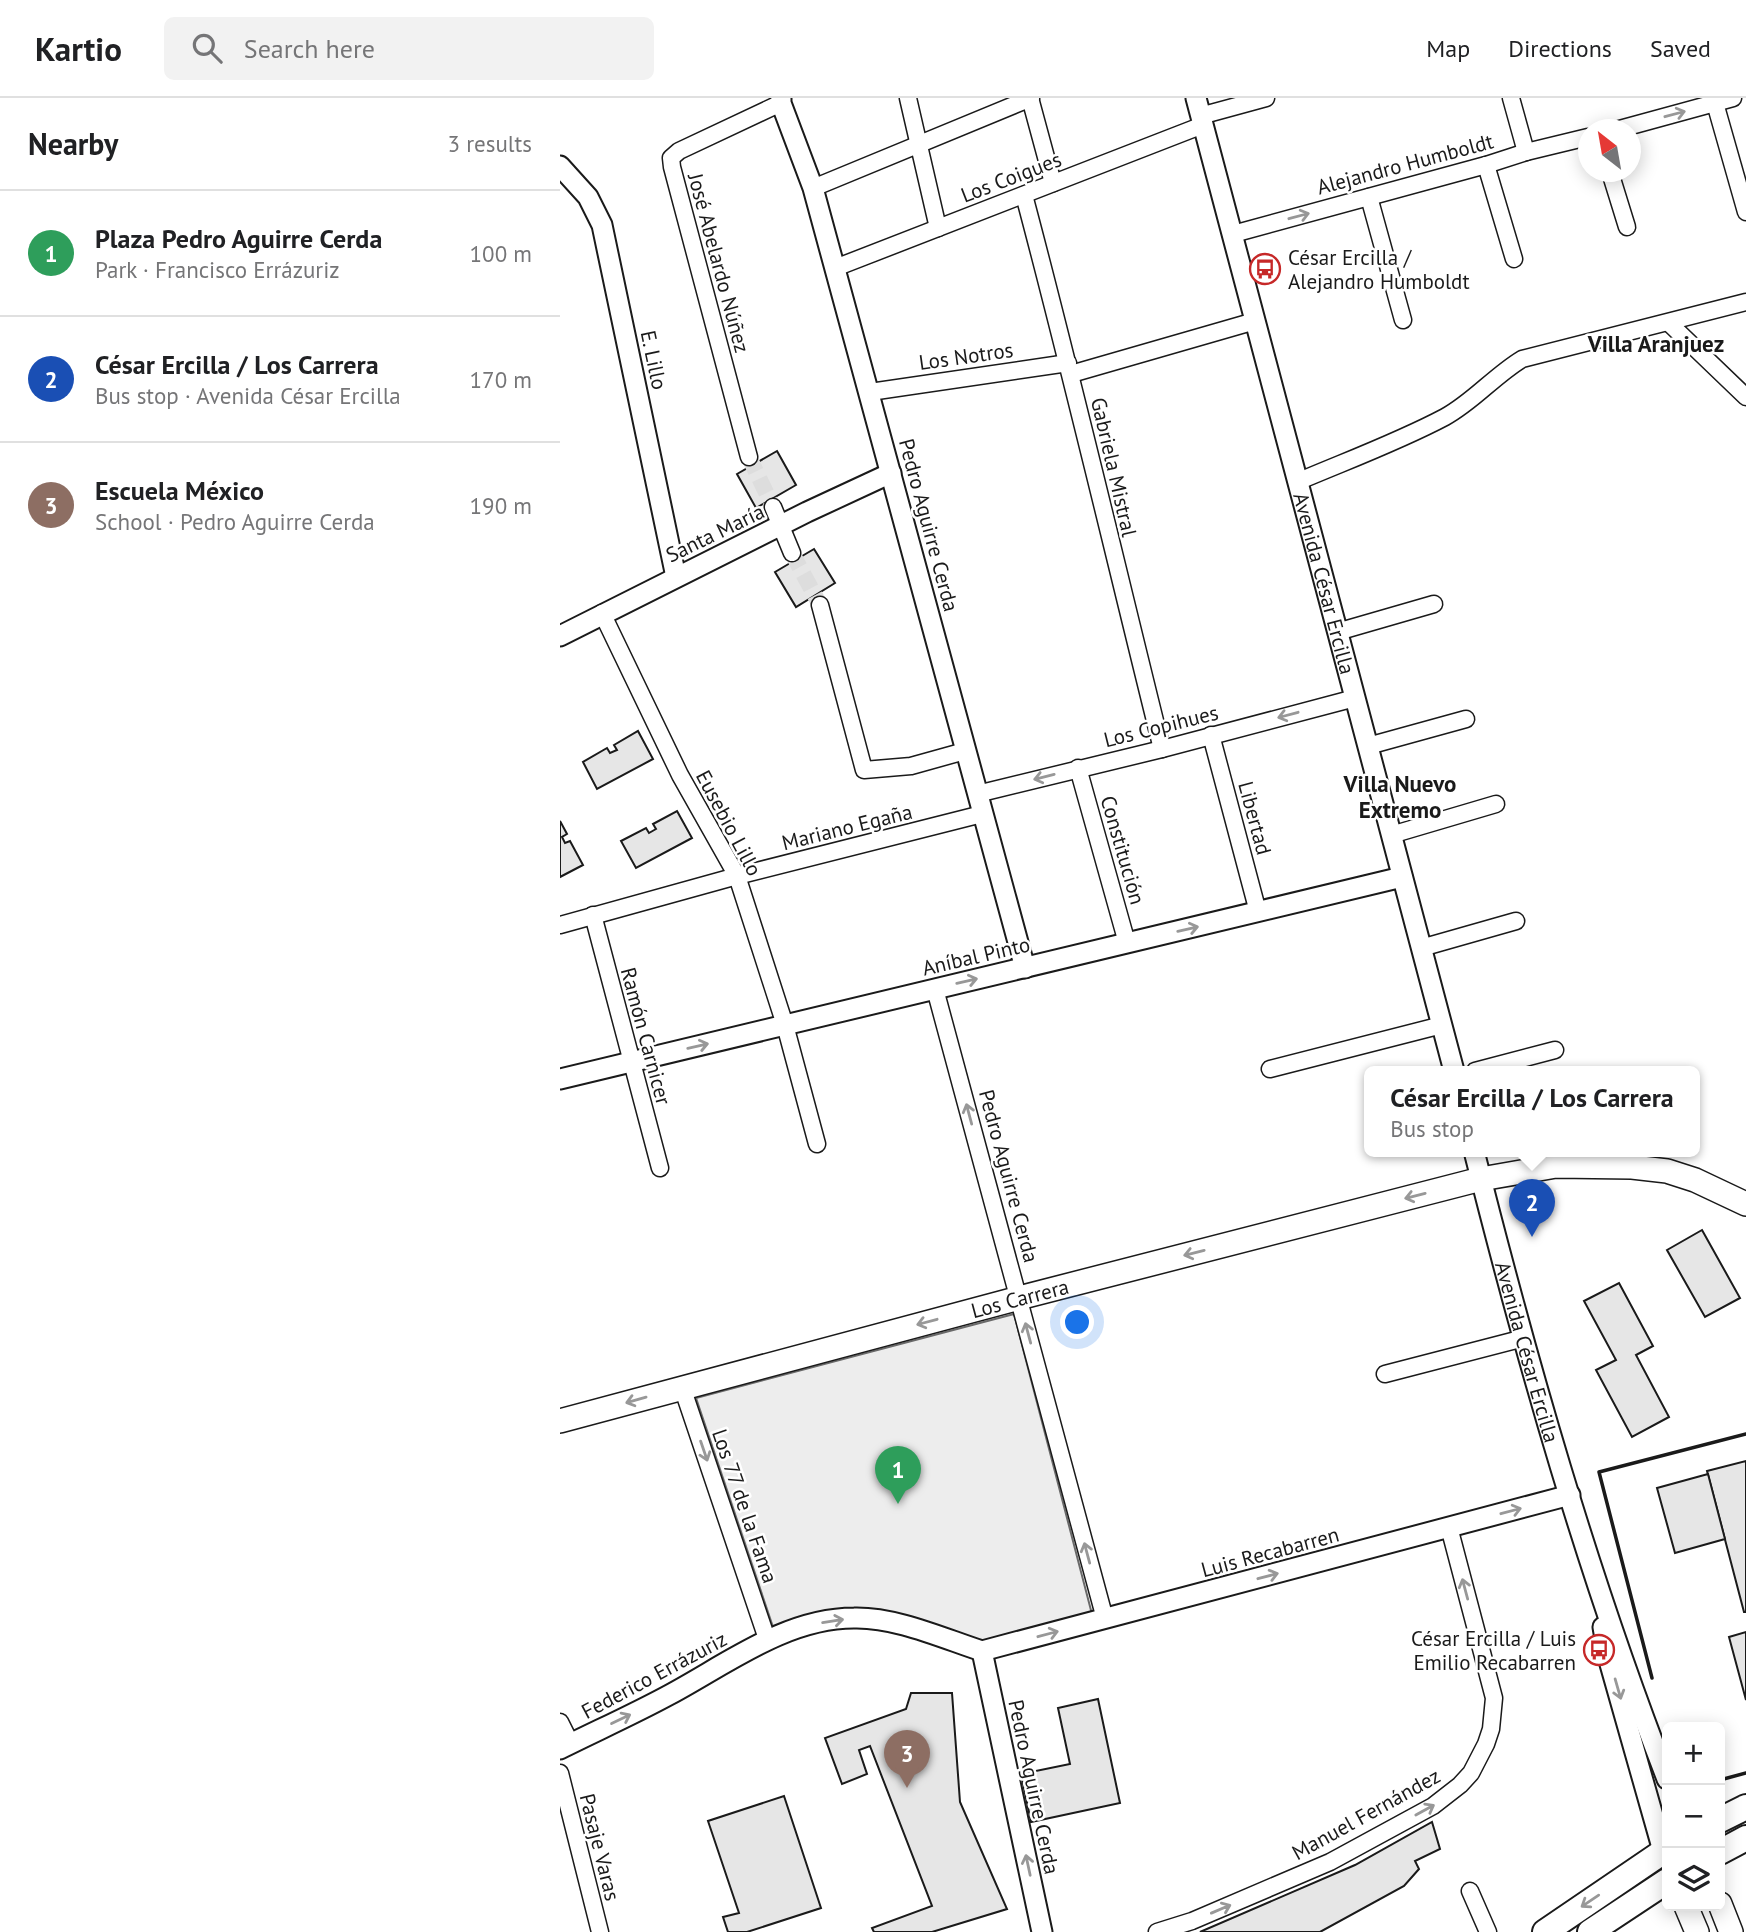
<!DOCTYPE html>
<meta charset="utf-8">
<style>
body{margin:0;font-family:"PT Sans",sans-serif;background:#f2f2f2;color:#202124}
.controls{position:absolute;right:21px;bottom:21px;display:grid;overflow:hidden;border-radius:10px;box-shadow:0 4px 18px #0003}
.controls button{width:63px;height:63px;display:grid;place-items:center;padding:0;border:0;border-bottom:2px solid #e0e0e0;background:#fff;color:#202124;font:35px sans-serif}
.compass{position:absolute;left:1018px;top:21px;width:63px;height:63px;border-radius:50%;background:#fff;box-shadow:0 4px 18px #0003;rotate:329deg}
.you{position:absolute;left:518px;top:1225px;width:24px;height:24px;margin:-18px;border:5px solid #fff;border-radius:50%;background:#1a73e8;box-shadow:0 0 0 10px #1a73e833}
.badge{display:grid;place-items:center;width:46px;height:46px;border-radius:50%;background:#b45309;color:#fff;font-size:23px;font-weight:700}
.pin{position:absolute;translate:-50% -58px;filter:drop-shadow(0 2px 4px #0008)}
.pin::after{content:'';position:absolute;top:37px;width:24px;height:21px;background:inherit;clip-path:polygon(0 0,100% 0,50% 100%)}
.popup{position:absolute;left:804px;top:968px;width:336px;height:91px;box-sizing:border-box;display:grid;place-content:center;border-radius:10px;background:#fff;filter:drop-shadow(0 2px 5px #0005);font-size:23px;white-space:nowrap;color:#757577}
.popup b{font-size:26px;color:#202124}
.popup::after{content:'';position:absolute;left:50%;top:100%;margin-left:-14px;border:14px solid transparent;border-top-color:#fff}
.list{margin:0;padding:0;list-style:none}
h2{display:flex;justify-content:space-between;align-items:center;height:91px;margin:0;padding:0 28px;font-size:30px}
h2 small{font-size:23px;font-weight:400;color:#757577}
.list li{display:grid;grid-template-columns:46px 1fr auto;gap:21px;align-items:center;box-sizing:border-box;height:126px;padding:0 28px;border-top:2px solid #e0e0e0}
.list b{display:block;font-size:26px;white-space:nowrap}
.list p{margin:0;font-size:23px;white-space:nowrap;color:#757577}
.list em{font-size:23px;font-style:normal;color:#757577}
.icon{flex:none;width:38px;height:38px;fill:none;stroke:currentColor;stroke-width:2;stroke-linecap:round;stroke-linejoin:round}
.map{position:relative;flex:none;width:1186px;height:1834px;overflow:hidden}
header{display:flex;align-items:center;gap:42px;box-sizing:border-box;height:98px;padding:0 35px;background:#fff;border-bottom:2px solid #e0e0e0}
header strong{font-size:33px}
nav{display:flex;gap:38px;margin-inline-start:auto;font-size:24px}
.search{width:490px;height:63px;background:#f2f2f2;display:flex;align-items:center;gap:18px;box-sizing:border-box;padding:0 24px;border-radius:10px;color:#757577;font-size:26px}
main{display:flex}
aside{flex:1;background:#fff}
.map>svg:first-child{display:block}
</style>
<header>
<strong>Kartio</strong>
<div class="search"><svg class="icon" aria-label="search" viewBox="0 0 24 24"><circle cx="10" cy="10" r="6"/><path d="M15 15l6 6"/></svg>Search here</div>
<nav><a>Map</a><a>Directions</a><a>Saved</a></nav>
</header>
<main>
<aside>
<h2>Nearby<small>3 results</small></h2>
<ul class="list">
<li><span class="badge" style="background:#2e9e5b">1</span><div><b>Plaza Pedro Aguirre Cerda</b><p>Park · Francisco Errázuriz</p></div><em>100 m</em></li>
<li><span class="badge" style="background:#1a4fb4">2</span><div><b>César Ercilla / Los Carrera</b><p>Bus stop · Avenida César Ercilla</p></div><em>170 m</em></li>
<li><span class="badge" style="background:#8d6e63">3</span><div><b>Escuela México</b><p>School · Pedro Aguirre Cerda</p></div><em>190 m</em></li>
</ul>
</aside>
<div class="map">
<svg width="1186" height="1834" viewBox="0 0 1186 1834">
<rect width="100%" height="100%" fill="#fff"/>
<polygon fill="#ededed" stroke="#6a6a6a" stroke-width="2" points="454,1216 533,1520 424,1547 345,1520 214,1532 136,1300"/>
<g fill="#e6e6e6" stroke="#1a1a1a" stroke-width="2">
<polygon points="217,353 236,387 196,410 177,376"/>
<polygon points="254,451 275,485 236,509 215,474"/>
<polygon points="78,633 93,661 37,691 23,664 47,650 50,655 57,652 54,647"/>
<polygon points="117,713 132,740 76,770 61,743 86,730 89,735 96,731 93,726"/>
<polygon points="0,723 7,736 2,739 5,745 10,743 23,767 0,779"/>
<polygon points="1142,1132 1180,1200 1145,1219 1107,1152"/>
<polygon points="1059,1185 1093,1248 1076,1257 1109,1319 1072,1339 1036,1272 1056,1262 1024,1203"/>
<polygon points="1186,1363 1186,1514 1184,1514 1147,1373"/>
<polygon points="1148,1376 1165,1441 1115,1455 1097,1390"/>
<polygon points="1186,1534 1186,1602 1169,1539"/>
<polygon points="351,1595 392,1595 400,1704 447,1811 372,1834 314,1834 312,1830 372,1808 310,1648 299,1652 307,1676 282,1686 265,1640 346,1611"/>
<polygon points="538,1601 560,1705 471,1724 461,1676 510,1666 498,1610"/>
<polygon points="224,1698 261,1810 187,1834 168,1834 163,1819 179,1815 148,1723"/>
<polygon points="872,1724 880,1751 855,1763 859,1771 844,1788 760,1834 640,1834 795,1767"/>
</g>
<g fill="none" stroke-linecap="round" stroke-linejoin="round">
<g stroke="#ddd" stroke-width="16" stroke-dasharray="16 8" stroke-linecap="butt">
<polyline points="189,359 213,409"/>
<polyline points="232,455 260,507"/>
</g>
<g stroke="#1a1a1a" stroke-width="19">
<g id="minor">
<polyline points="348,0 378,130"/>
<polyline points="470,0 493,85"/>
<polyline points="951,0 966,54"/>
<polyline points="1155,5 1186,114"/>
<polyline points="640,18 706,0"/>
<polyline points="1056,32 1173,0"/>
<polyline points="926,67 954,161"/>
<polyline points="1050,74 1067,129"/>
<polyline points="253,90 471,0"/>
<path d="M464,97c49,184 92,369 138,554"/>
<polyline points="809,99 843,222"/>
<polyline points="673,136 926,67 966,54 1028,39"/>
<polyline points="275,170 643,27"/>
<polyline points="1109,225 1186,299"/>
<polyline points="511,276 695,223"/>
<polyline points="310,294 508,265"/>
<polyline points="189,359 112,69 111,60 119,53 221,5"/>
<path d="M737,384c49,-21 101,-40 148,-65 29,-16 49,-41 77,-58l224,-57"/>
<polyline points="213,409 232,455"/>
<polyline points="260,507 304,672 351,668 405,653"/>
<polyline points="42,515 120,677 177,778 225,927 257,1046"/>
<polyline points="777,534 874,506"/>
<polyline points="651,637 698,814"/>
<polyline points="808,648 906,621"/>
<polyline points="518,670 567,845"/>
<polyline points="417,696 602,651 795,600"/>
<polyline points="831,737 936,706"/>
<polyline points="33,817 100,1070"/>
<polyline points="0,827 177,778 422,716"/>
<polyline points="861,850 956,823"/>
<polyline points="375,891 545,1521"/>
<polyline points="710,971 882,927"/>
<polyline points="915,973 995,952"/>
<polyline points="825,1276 964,1240"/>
<polyline points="122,1289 207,1541"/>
<polyline points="0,1624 11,1646"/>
<polyline points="0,1675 40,1834"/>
<polyline points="910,1793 928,1834"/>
<polyline points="597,1834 632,1823 770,1764 873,1708 900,1687 911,1675 926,1646 931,1631 934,1600 889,1429"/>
</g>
</g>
<g stroke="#1a1a1a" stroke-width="23">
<g id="tertiary">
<polyline points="221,0 221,5 253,90 465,870"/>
<path id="s1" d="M636,0l258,973"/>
<polyline points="0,68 28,99 42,127 116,479"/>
<polyline points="0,538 247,414 331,375"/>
<polyline points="0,981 842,779"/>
<path id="s2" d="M914,1053c53,211 114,425 193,628"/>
<polyline points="1043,1529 1048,1559 1103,1753"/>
<polyline points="422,1553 1010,1397"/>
<polyline points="422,1553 482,1834"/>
<path d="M0,1651c36,-18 74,-35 109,-54 58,-31 117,-77 185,-77 42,-1 88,20 128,33"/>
</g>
</g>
<g stroke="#1a1a1a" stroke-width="26">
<g id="secondary">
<path id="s3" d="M0,1323l459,-123 462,-119 75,-13 76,1 35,4 28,9 51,24"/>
<polyline points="1160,1806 1171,1834"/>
<polyline points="1126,1808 1137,1834"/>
</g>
</g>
<g stroke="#1a1a1a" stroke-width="28">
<g id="primary">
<polyline points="1160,1722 1186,1709"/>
<polyline points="1160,1754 1186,1740"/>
<polyline points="985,1834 1107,1751"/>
<polyline points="1030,1834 1107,1783"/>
</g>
</g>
<use href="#minor" stroke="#fff" stroke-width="16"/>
<use href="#tertiary" stroke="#fff" stroke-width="19"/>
<use href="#secondary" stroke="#fff" stroke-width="23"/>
<use href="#primary" stroke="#fff" stroke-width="24"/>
<g stroke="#1a1a1a" stroke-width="3.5">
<polyline points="1092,1580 1039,1374 1186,1336"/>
<polyline points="1160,1682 1186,1675"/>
</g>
</g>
<defs><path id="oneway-shaft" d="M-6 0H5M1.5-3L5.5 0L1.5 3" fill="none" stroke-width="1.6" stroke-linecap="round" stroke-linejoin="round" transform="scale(1.75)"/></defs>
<g stroke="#989898">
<use href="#oneway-shaft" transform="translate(1115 16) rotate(-15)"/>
<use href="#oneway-shaft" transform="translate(739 118) rotate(-15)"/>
<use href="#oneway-shaft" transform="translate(728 617) rotate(165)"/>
<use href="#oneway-shaft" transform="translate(484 679) rotate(166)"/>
<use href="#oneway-shaft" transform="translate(628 831) rotate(-13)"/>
<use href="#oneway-shaft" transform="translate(407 883) rotate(-13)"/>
<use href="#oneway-shaft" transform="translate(138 948) rotate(-13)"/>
<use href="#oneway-shaft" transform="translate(409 1016) rotate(-105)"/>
<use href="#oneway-shaft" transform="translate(855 1098) rotate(166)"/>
<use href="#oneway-shaft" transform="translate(634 1155) rotate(166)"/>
<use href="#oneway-shaft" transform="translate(367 1224) rotate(165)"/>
<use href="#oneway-shaft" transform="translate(468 1235) rotate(-105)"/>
<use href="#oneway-shaft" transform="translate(76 1302) rotate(164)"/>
<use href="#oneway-shaft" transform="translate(144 1353) rotate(71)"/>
<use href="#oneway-shaft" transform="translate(951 1413) rotate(-15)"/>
<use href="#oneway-shaft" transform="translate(527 1455) rotate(-105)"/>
<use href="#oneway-shaft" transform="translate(708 1478) rotate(-15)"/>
<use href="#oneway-shaft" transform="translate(905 1491) rotate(-105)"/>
<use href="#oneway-shaft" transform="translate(273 1523) rotate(-9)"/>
<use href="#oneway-shaft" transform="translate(488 1536) rotate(-15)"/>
<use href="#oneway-shaft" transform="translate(1058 1591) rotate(74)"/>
<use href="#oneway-shaft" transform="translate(61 1621) rotate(-26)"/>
<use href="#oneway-shaft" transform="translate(865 1712) rotate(-29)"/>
<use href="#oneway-shaft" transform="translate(468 1767) rotate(-102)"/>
<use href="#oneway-shaft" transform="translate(1030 1803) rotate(146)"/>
<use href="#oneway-shaft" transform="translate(661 1811) rotate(-23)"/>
</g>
<defs>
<g id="bus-ring" transform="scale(1.575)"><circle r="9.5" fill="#fff" stroke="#c62828" stroke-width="1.5"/><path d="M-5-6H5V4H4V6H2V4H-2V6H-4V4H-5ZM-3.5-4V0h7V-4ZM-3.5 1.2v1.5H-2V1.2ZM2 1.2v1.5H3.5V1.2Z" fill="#c62828"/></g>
</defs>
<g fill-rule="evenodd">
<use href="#bus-ring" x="705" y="171"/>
<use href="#bus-ring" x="1039" y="1552"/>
</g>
<g text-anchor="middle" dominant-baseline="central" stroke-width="5" stroke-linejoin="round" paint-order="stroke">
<g font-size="21" fill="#1a1a1a" stroke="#fff">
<text transform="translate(845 66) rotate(-15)">Alejandro Humboldt</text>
<text transform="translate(451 79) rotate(-21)">Los Coigues</text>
<text transform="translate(159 165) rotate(75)">José Abelardo Núñez</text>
<text transform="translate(406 258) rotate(-8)">Los Notros</text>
<text transform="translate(94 262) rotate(78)">E. Lillo</text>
<text transform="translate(554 369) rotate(77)">Gabriela Mistral</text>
<text transform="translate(369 427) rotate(75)">Pedro Aguirre Cerda</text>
<text transform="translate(155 435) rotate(-26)">Santa María</text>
<text stroke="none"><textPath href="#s1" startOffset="502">Avenida César Ercilla</textPath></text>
<text transform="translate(601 628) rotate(-14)">Los Copihues</text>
<text transform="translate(695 720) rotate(75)">Libertad</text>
<text transform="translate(169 725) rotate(62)">Eusebio Lillo</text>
<text transform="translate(287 729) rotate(-14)">Mariano Egaña</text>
<text transform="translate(563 752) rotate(74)">Constitución</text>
<text transform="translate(416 858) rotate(-13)">Aníbal Pinto</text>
<text transform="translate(86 938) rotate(75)">Ramón Carnicer</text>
<text transform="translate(449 1078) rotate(75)">Pedro Aguirre Cerda</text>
<text stroke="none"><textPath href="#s3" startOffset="476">Los Carrera</textPath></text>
<text stroke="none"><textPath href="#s2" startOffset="208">Avenida César Ercilla</textPath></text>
<text transform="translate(185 1408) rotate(71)">Los 77 de la Fama</text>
<text transform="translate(710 1454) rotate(-15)">Luis Recabarren</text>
<text transform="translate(94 1577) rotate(-28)">Federico Errázuriz</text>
<text transform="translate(474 1689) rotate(78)">Pedro Aguirre Cerda</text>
<text transform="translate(806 1716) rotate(-29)">Manuel Fernández</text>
<text transform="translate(40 1749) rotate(76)">Pasaje Varas</text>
</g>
<g font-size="21" fill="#1a1a1a" stroke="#fff" text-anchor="start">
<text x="728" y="159">César Ercilla /<tspan x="728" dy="24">Alejandro Humboldt</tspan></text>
<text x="1016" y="1540" text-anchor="end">César Ercilla / Luis<tspan x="1016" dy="24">Emilio Recabarren</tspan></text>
</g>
<g font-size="23" font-weight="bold" fill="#1a1a1a" stroke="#fff">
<text x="1096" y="245">Villa Aranjuez</text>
<text x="840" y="685">Villa Nuevo<tspan x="840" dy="26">Extremo</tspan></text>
</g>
</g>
</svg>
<div class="controls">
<button>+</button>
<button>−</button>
<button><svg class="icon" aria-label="layers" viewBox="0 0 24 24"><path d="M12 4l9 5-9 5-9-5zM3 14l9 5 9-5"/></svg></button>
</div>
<svg class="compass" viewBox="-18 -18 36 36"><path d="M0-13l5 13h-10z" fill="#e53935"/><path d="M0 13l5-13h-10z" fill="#757577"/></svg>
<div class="you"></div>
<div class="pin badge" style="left:338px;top:1406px;background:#2e9e5b">1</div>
<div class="pin badge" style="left:972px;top:1139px;background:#1a4fb4">2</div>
<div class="popup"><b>César Ercilla / Los Carrera</b>Bus stop</div>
<div class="pin badge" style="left:347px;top:1690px;background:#8d6e63">3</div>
</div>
</main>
